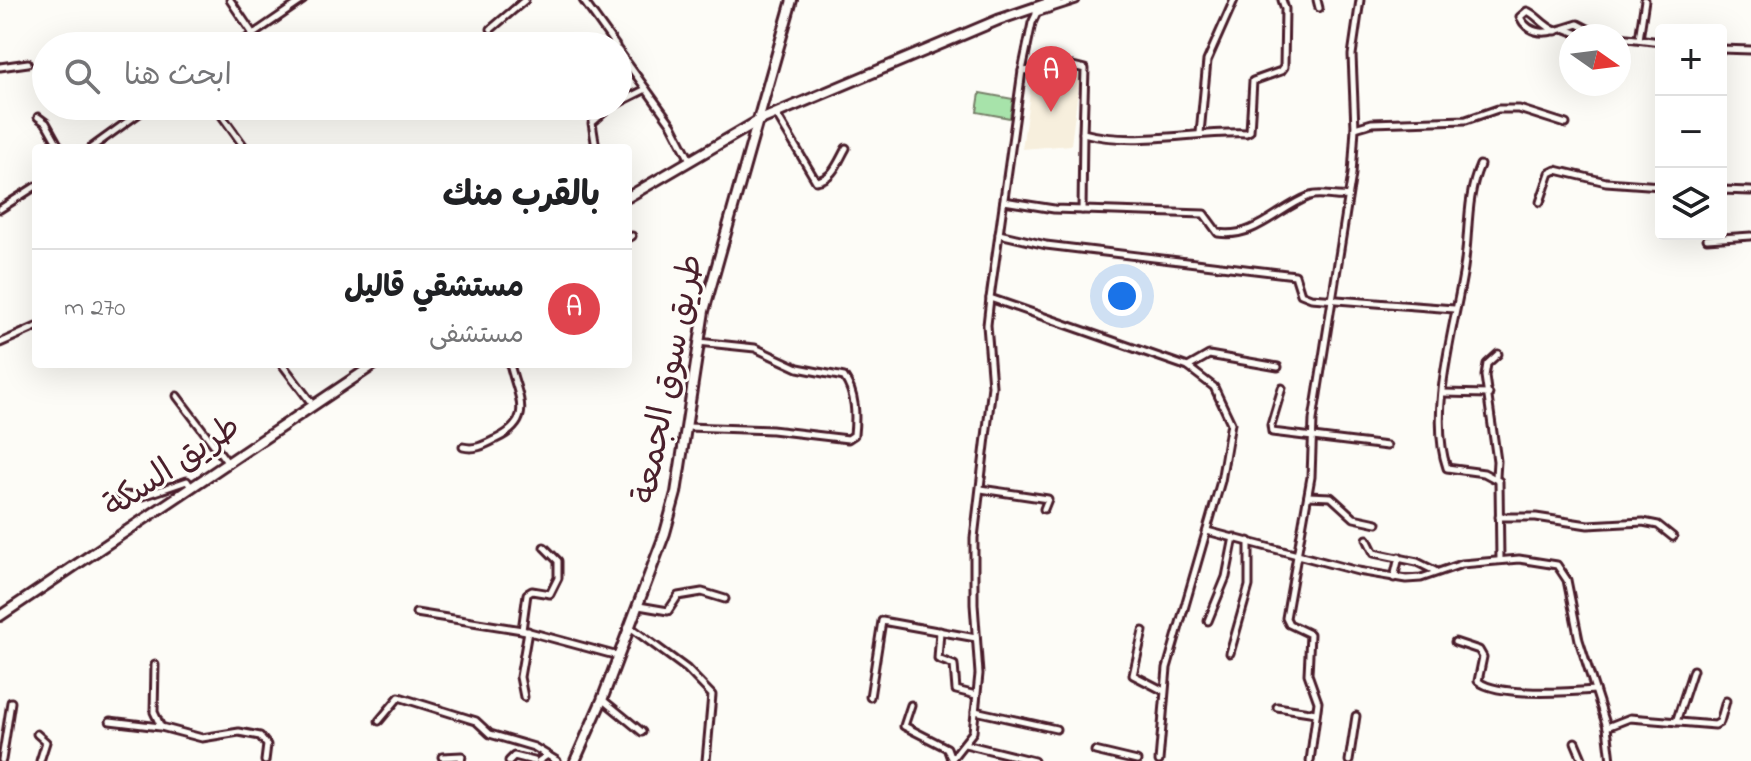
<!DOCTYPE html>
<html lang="ar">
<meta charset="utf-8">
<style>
body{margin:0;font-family:"Indie Flower","Playpen Sans Arabic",sans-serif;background:#f6f6f6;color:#202124;direction:rtl}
.controls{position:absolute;right:24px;top:24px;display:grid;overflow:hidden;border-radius:8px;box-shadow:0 8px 32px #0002}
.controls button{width:72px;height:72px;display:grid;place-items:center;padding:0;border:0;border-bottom:2px solid #e0e0e0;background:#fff;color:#202124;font:40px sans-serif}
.compass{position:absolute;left:1559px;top:24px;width:72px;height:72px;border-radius:50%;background:#fff;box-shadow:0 8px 32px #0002;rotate:104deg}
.you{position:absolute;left:1122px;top:296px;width:28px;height:28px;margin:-20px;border:6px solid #fff;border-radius:50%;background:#1a73e8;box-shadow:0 0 0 12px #1a73e833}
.badge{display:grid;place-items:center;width:52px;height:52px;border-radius:50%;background:#7c3aed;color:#fff;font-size:26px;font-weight:700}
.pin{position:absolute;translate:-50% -66px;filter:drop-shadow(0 2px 4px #0008)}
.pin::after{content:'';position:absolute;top:42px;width:28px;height:24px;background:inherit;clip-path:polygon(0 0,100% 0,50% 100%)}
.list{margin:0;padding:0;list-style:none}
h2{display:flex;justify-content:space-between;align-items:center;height:104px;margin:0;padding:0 32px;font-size:34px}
h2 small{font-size:26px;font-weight:400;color:#757577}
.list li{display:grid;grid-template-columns:52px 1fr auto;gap:24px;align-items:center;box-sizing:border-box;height:120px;padding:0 32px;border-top:2px solid #e0e0e0}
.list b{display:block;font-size:30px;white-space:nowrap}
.list p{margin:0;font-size:26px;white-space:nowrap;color:#757577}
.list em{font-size:26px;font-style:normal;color:#757577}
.icon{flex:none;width:44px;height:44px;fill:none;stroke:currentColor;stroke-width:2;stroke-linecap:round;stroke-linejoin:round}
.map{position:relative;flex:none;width:1751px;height:761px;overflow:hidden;direction:ltr}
.search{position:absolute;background:#fff;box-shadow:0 8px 32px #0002;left:32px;top:32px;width:600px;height:88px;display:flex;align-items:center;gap:20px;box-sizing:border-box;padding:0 28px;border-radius:44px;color:#757577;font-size:30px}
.panel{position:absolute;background:#fff;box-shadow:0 8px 32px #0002;left:32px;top:144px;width:600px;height:224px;border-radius:8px;direction:rtl}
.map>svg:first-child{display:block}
</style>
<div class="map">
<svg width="1751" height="761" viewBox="0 0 1751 761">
<rect width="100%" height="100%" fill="#fdfcf7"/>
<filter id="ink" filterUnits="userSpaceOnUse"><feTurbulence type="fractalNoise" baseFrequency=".0125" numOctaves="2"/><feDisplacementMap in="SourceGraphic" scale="16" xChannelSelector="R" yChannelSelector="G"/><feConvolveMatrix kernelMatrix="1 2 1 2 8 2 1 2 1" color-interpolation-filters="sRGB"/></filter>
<g filter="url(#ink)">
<polygon fill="#f7efdd" points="1080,74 1071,145 1022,149 1032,78"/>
<polygon fill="#a7e3aa" stroke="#78816a" stroke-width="2" points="980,93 1013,99 1010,118 977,112"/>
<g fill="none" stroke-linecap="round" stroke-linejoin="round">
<g stroke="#4a1f2b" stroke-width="11">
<g id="street">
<polyline points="230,0 253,34"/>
<polyline points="583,0 616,46"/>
<polyline points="1317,0 1319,8"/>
<polyline points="1040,6 1032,23 1022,71 990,298 1188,367 1214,387 1231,423 1221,481 1167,668 1159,761"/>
<polyline points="1036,13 1076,0"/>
<polyline points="491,29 525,0"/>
<polyline points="1566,29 1584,36"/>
<path d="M1556,31c-13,-5 -21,-18 -29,-20l-7,6c12,25 39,13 58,7l23,12"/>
<polyline points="1619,37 1661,42"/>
<polyline points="1639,39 1645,0"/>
<polyline points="236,46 303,0"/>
<polyline points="1721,49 1751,50"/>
<polyline points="618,50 672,125 690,160"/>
<polyline points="0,67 28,63"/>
<path d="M1022,71l51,-5 12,3 -2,64c53,14 109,-2 163,0l4,-2 3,-50 28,-10 3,-4 1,-58 -3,-9"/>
<polyline points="1602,87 1602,84"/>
<polyline points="618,103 646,89"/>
<polyline points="215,106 245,148"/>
<path d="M776,114l40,67c17,-2 22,-19 30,-33"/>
<polyline points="38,117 46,123 60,148"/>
<polyline points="1355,128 1372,123 1466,120 1498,109 1519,109 1566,124"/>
<polyline points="1200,133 1207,61 1234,0"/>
<polyline points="91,148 149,106"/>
<polyline points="596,148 592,123 611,106"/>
<path d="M1480,165c-15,34 -10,72 -17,109 -9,55 -35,139 -16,194l37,5 15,8 1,79"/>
<polyline points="1721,190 1751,191"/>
<path d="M1004,201l50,8 150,5 14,19c37,6 60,-25 92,-37 11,-4 26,2 38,0"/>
<polyline points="1540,202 1550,173 1556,170 1606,182 1661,186"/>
<polyline points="0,209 36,186"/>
<polyline points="1082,210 1083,133"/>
<polyline points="999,234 1046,245 1295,275 1301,294 1311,298 1454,309"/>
<polyline points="628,238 632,236"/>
<polyline points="1707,239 1751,236"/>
<polyline points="0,343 36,327"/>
<polyline points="282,364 313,405"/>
<polyline points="1188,367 1209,355 1278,367"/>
<polyline points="1282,388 1271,425 1272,432 1387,446"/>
<polyline points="1443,393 1489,394"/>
<polyline points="177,396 227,462"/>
<path d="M687,427l85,3 76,9 6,-4c2,-20 2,-41 -10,-58l-46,-9 -43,-20 -57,-6"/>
<path d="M463,447c12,3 21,-2 31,-7 42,-19 24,-42 16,-76"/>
<polyline points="1496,477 1497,461 1485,376 1487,364 1498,354"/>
<polyline points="981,489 1048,499 1044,509"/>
<polyline points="119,495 143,496 187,481 191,487"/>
<polyline points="1308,496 1331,497 1354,518 1377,523"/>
<polyline points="1499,517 1536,517 1588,525 1643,522 1658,525 1673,537"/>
<polyline points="1207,531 1358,571 1406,579 1421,578 1462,564 1519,559 1557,565 1567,580 1579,640 1607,727 1611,761"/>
<polyline points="1367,539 1374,553 1417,562 1435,571"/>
<polyline points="1394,578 1399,557"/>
<polyline points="639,606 668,611 678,596 702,592 725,599"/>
<polyline points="416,613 522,630 618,656"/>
<polyline points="1208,621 1226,577 1234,537"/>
<polyline points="630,627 687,669 712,695 706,761"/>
<polyline points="522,630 527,594 532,591 550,594 558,578 558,561 544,547"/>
<polyline points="940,631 938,659 954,665 956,690 976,695"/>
<polyline points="1143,631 1133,675 1164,691"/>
<path d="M1455,642l24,8 4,7 -5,24c18,16 92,11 117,9"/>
<polyline points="1230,653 1249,586 1249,541"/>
<polyline points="155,665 154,712 161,727 202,738 239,732 260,736 267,745 265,761"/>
<polyline points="524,697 520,677 528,631"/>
<polyline points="870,697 882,621 976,638"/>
<polyline points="603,700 642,732"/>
<polyline points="911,705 904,726 947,748 950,756"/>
<polyline points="1277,707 1316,713"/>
<polyline points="975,711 1056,729"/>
<polyline points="110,721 160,727"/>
<polyline points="379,721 399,697 476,721 490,734 534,747 557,761"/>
<polyline points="1676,722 1693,670"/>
<polyline points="1607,727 1630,718 1715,725 1720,722 1726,701"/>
<polyline points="37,734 46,742 40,761"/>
<polyline points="1575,742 1583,761"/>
<polyline points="965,744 1034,761"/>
<polyline points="1095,751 1137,761"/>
<polyline points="442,757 462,756 461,761"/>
<polyline points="2,760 11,702"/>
<polyline points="509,761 514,756 534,761"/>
<polyline points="539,761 546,756"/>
<polyline points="950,761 973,732 979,674 974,604 974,538 992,386 987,325 990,298"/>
<polyline points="1310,761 1318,702 1308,674 1310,634 1289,624 1286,618 1311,477 1313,420 1352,174 1355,128 1352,55 1360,0"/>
<polyline points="1349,761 1356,716"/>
</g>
</g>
<g stroke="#4a1f2b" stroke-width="14">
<g id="primary">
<polyline points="628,197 758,121 998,20 1057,0"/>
<polyline points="0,616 375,364"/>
<polyline points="575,761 602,700 665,533 676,493 704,311 792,0"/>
</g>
</g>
<use href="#street" stroke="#fdfcf7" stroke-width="5"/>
<use href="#primary" stroke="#fdfcf7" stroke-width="8"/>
</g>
</g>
<g text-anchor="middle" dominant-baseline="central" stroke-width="6" stroke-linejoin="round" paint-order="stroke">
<g font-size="34" fill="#4a1f2b" stroke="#fdfcf7">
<text transform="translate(670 379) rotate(-79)">طريق سوق الجمعة</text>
<text transform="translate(173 468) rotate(-34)">طريق السكة</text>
</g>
</g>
</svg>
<div class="controls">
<button>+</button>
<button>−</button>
<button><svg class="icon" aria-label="layers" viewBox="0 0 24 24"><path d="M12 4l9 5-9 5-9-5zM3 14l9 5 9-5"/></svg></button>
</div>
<svg class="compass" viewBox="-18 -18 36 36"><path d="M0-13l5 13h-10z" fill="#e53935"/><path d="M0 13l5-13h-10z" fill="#757577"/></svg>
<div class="you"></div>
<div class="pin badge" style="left:1051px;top:112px;background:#e0444e">A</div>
<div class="search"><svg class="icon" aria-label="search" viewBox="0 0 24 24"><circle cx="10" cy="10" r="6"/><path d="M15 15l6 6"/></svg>ابحث هنا</div>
<section class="panel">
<h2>بالقرب منك<small></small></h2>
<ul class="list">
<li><span class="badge" style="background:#e0444e">A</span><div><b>مستشقي قاليل</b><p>مستشفى</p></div><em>270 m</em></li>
</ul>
</section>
</div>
